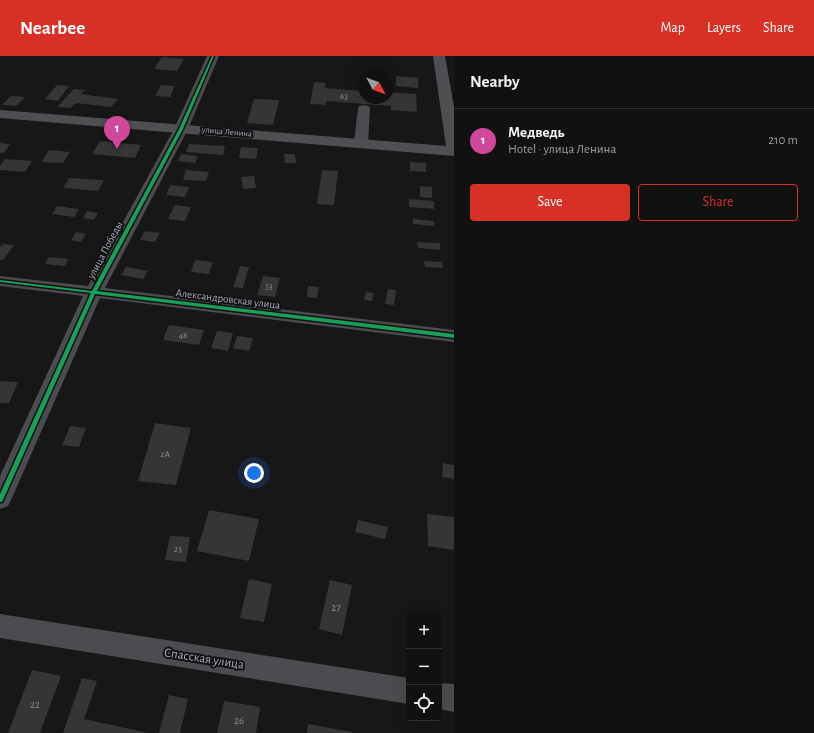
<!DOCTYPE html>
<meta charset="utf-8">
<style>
body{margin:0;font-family:"Alegreya Sans",sans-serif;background:#1e1f1f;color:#f1f3f6}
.controls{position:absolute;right:12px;bottom:12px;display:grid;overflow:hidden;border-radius:4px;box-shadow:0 4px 16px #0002}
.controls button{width:36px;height:36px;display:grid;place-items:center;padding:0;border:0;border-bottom:1px solid #303131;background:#111;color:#f1f3f6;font:20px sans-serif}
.compass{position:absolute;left:358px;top:12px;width:36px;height:36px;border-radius:50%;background:#111;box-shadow:0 4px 16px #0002;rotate:131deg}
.you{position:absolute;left:254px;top:417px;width:14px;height:14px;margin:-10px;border:3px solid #fff;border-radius:50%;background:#1a73e8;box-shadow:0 0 0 6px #1a73e833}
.badge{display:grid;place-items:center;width:26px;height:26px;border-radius:50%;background:#d93025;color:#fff;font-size:13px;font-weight:700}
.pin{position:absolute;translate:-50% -33px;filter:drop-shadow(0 1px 2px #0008)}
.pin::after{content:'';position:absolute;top:21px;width:14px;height:12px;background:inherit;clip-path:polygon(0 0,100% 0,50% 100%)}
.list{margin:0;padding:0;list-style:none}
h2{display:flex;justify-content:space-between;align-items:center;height:52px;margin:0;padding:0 16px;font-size:17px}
h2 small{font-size:13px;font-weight:400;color:#9c9d9f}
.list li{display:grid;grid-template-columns:26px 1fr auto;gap:12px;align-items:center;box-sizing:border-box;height:64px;padding:0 16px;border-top:1px solid #303131}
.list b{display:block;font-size:15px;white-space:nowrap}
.list p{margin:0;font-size:13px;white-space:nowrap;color:#9c9d9f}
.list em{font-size:13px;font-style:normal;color:#9c9d9f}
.actions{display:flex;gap:8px;padding:12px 16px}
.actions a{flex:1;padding:9px 0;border:1px solid #d93025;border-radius:4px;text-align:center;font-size:14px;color:#d93025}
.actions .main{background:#d93025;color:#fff}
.icon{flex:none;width:22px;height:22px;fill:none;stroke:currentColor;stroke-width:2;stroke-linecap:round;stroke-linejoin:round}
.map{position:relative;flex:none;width:454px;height:677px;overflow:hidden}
header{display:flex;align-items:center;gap:24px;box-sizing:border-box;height:56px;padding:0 20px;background:#d93025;color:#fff}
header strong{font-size:19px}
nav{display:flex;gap:22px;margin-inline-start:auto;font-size:14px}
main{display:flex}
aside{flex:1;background:#111}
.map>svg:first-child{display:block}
</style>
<header>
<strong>Nearbee</strong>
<nav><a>Map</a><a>Layers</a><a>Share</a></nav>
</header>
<main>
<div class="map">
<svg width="454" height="677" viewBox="0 0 454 677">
<rect width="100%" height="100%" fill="#171717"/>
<g fill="#353536">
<polygon points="162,1 184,3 177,15 154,13"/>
<polygon points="396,20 418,22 418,32 396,30"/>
<polygon points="314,26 326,27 325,32 364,35 364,42 388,42 388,36 416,38 417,56 391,54 391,50 326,45 326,49 310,48"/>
<polygon points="57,29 69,30 58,45 45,43"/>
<polygon points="161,29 175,30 170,41 155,40"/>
<polygon points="74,33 85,34 81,38 118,43 111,51 76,47 70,52 57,51"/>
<polygon points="11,40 25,41 16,50 2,49"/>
<polygon points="254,43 279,44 273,69 247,67"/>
<polygon points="100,85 141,89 135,102 92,98"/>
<polygon points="0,87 10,88 4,97 0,97"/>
<polygon points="189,88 225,90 223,99 186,96"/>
<polygon points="241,91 258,92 256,103 239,102"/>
<polygon points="49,94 70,96 63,107 42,106"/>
<polygon points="181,98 198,100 195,107 178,105"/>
<polygon points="284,98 295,98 296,107 285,107"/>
<polygon points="5,103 32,105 25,116 0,114 0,110"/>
<polygon points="410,106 426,107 426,116 410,115"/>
<polygon points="186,114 209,116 206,125 183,124"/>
<polygon points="322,114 338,115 334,149 317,148"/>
<polygon points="254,120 256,132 243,133 241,121"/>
<polygon points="69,122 104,124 98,135 63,132"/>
<polygon points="170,129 189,131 185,141 166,139"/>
<polygon points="420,130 432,131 432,142 420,141"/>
<polygon points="409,143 434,145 434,153 409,151"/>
<polygon points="175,149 191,151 185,165 168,163"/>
<polygon points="57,150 79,153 74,161 52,158"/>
<polygon points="87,155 98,157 94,164 83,162"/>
<polygon points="413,163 434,165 434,170 413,168"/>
<polygon points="145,175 160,177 155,186 140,184"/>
<polygon points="76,176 86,178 81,186 71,184"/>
<polygon points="417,186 440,187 440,194 418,192"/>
<polygon points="2,188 14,189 3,204 0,204 0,191"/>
<polygon points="49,201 68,203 65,210 45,208"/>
<polygon points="195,204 213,206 209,218 191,216"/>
<polygon points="424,205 442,206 443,212 425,211"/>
<polygon points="240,210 249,211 243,232 233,231"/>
<polygon points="126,211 148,215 143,223 121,219"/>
<polygon points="263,220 280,222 275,241 257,239"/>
<polygon points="308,230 319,231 317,242 307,241"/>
<polygon points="388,233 396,234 394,249 385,248"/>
<polygon points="366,236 374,237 372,245 364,244"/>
<polygon points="169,269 204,274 199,289 163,284"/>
<polygon points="217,275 233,277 228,295 211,292"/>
<polygon points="237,280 253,282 249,295 233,292"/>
<polygon points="0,325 18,326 9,347 0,347"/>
<polygon points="155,367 191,372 176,429 138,425"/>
<polygon points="70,370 86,372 79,391 62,389"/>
<polygon points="443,407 454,409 454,423 442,421"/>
<polygon points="209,454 259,463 249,505 197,495"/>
<polygon points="427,458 454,461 454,494 428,490"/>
<polygon points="358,464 388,471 385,483 355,476"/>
<polygon points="170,480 190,481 186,506 165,504"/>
<polygon points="249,523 272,528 264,566 240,562"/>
<polygon points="330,524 352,529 342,579 319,573"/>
<polygon points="32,614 61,620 40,677 8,677"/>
<polygon points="82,622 97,625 84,663 148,677 63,677"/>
<polygon points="169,639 188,643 180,677 159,677"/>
<polygon points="224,645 260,651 256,677 217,677"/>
<polygon points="308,668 352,676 352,677 307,677"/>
</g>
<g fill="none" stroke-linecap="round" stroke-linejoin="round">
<g fill="#4b4c50" fill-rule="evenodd">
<polygon points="207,0 219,0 188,73 105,232 454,274 454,286 100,242 11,444 8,450 0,453 0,420 83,240 0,230 0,220 88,230 174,73"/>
<polygon points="364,49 369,50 370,53 368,87 366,90 361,91 356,90 354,87 358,53 359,50"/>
<polygon points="0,558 409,622 409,648 0,582"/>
<polygon points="439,627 454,628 454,656 439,653"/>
</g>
<polygon fill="#4d4f52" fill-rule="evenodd" points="433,0 445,0 454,51 454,100 0,62 0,54 446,90"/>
<g stroke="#111113" stroke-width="3">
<polygon id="cycleway" points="212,0 214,0 183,73 97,235 454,278 454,282 95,238 3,444 2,446 0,446 0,438 91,237 0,226 0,224 92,235 179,73"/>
</g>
<use href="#cycleway" fill="#1a9f57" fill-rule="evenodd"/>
</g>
<g text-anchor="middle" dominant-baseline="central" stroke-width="4" stroke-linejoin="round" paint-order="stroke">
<g font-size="9" fill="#8b8f98">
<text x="344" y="40">63</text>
<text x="269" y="230">53</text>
<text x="183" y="279">48</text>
<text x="165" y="398">2А</text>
<text x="178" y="493">23</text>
</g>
<g font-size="9" fill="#a8adb8" stroke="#111113">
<text transform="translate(227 76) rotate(5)">улица Ленина</text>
</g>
<g font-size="11" fill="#a8adb8" stroke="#111113">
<text transform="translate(105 194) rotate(-62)">улица Победы</text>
<text transform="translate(228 243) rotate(7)">Александровская улица</text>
</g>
<g font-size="11" fill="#8b8f98">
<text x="336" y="551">27</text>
<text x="35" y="648">22</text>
<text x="239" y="664">26</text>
</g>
<g font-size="13" fill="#a8adb8" stroke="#111113">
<text transform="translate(204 603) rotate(9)">Спасская улица</text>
</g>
</g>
</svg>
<div class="controls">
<button>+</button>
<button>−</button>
<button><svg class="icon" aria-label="locate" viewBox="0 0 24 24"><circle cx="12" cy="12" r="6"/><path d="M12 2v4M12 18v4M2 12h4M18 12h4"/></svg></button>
</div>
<svg class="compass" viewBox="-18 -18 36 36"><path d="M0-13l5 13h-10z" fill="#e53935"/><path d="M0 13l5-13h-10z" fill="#9c9d9f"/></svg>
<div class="you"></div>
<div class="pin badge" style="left:117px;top:93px;background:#d1479c">1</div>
</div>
<aside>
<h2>Nearby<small></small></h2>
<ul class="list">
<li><span class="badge" style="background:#d1479c">1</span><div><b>Медведь</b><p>Hotel · улица Ленина</p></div><em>210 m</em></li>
</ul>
<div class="actions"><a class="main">Save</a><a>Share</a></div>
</aside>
</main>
